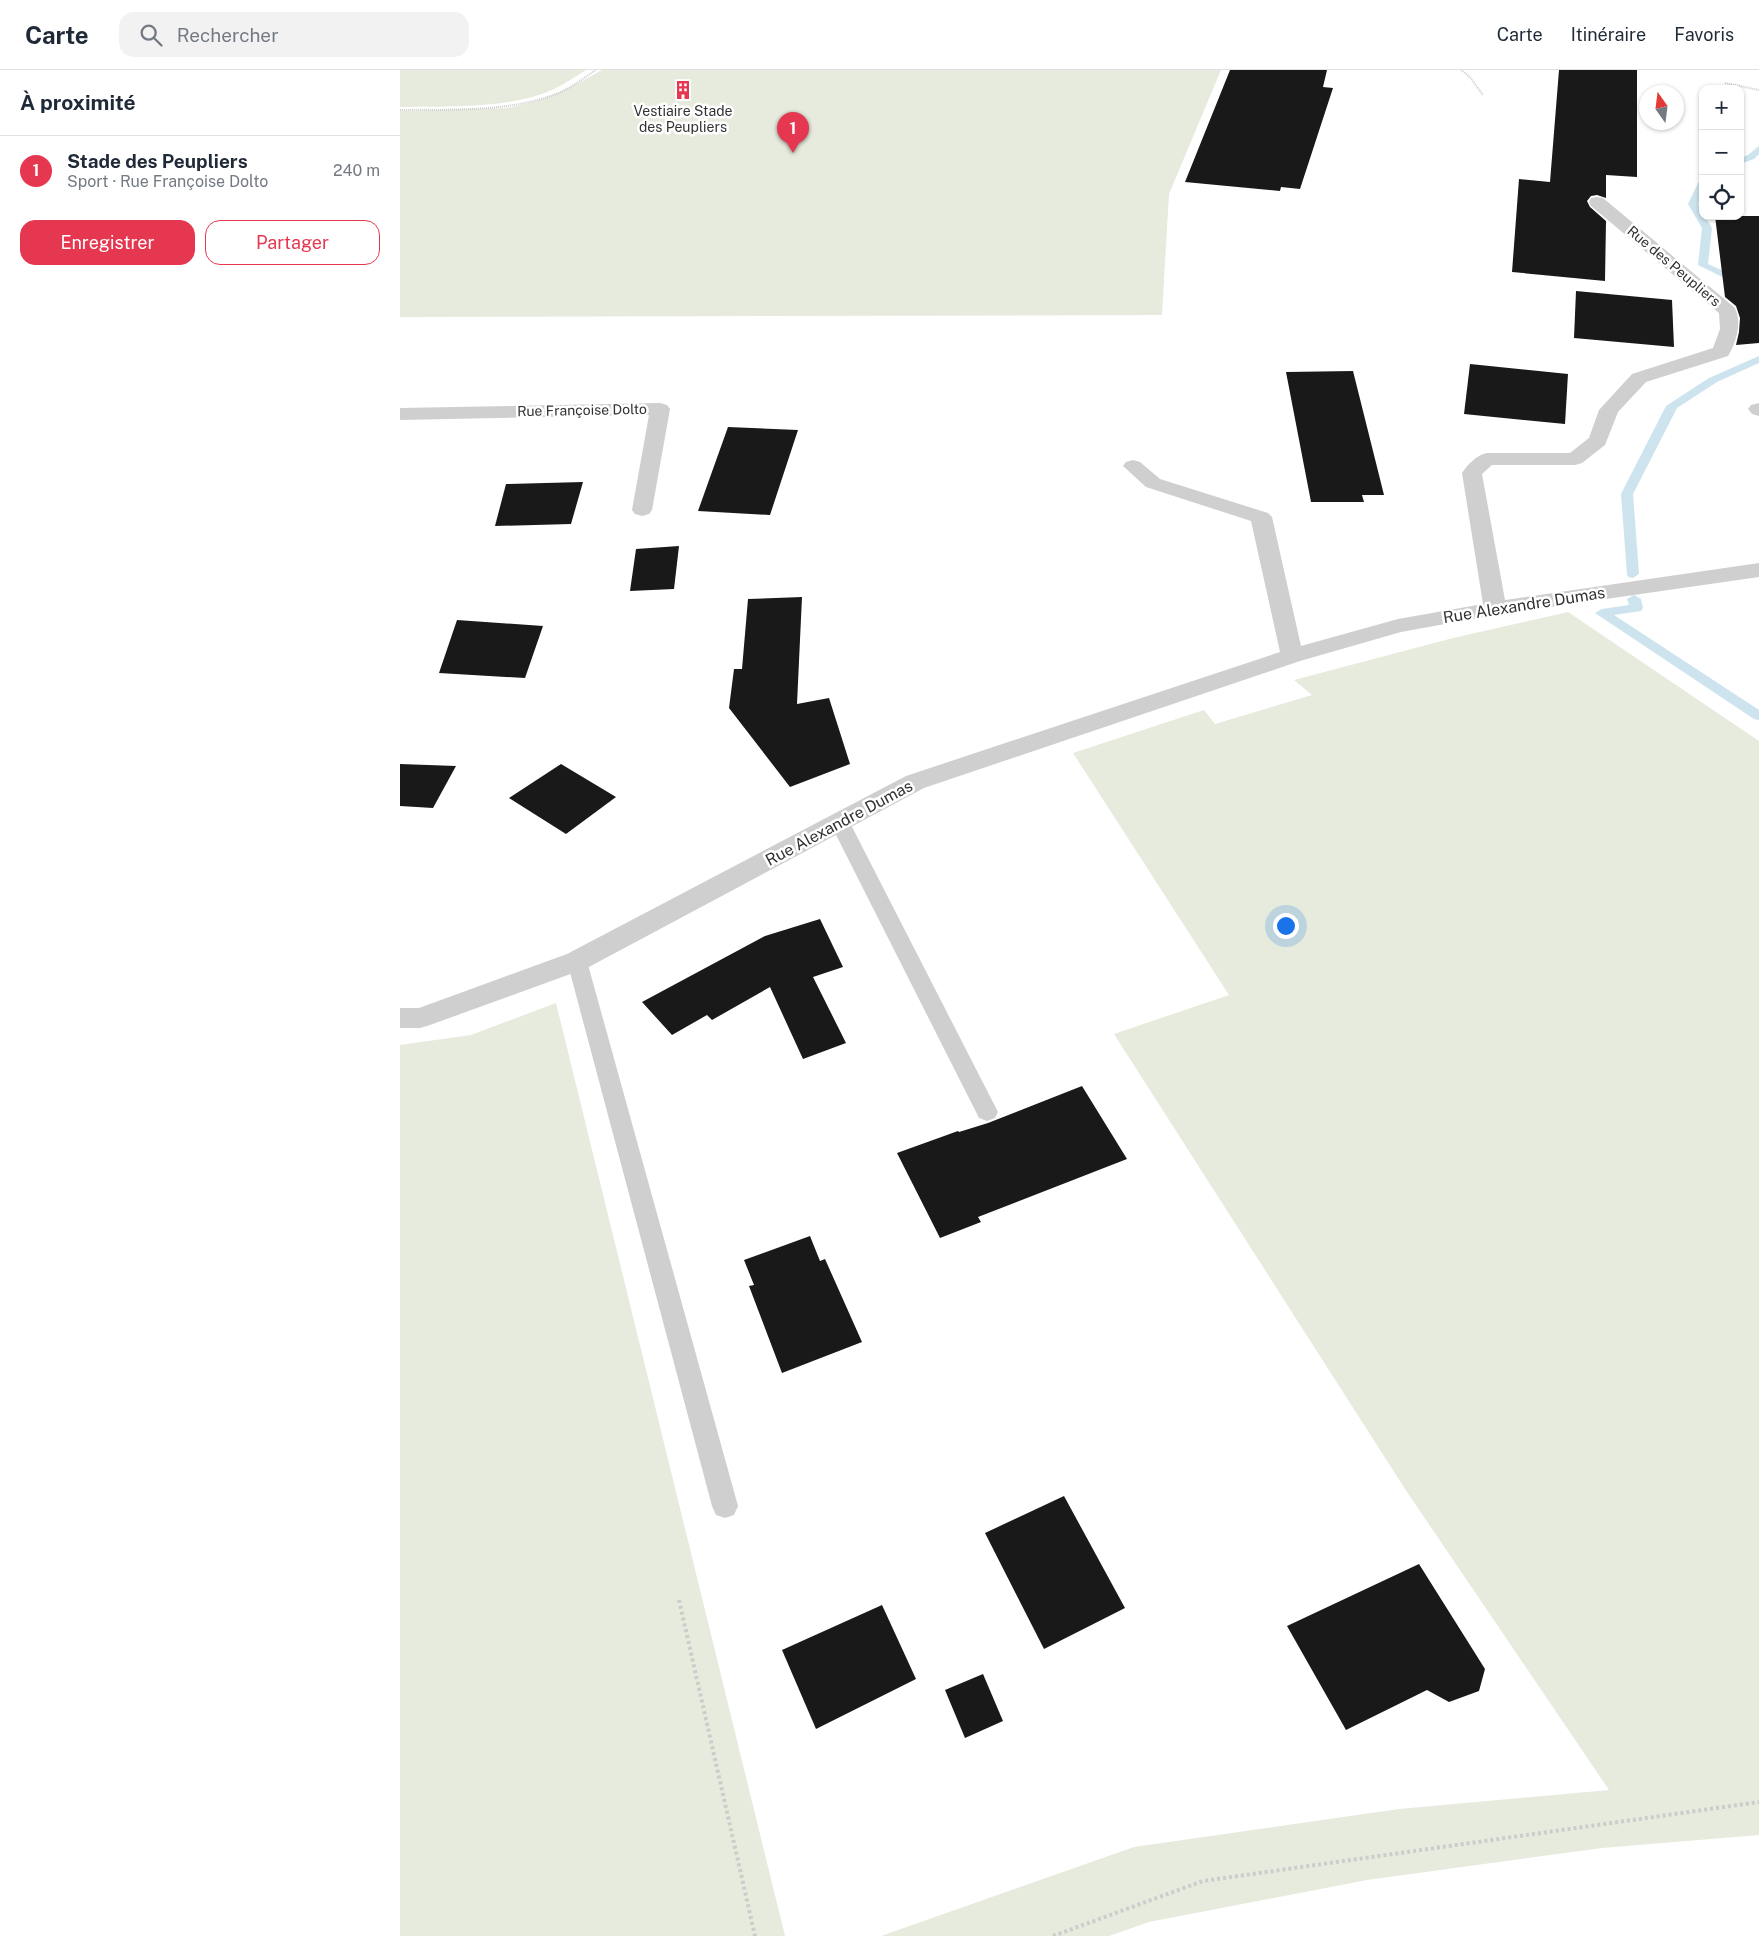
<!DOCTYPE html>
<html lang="fr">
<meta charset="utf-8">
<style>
body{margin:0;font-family:"Public Sans",sans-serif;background:#f2f2f3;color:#1f2937}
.controls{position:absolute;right:15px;top:15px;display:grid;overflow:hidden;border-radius:10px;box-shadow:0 1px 4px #0004}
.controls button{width:45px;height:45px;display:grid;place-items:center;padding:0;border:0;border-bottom:1px solid #e0e1e3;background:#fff;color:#1f2937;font:25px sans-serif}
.compass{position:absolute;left:1239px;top:15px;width:45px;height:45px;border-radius:50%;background:#fff;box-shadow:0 1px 4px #0004;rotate:346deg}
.you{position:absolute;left:885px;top:855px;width:18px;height:18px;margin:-12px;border:4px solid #fff;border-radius:50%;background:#1a73e8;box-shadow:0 0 0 8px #1a73e833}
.badge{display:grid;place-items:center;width:32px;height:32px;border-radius:50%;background:#e53750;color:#fff;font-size:16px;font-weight:700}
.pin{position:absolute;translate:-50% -41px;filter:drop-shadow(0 1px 2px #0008)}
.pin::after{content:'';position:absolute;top:26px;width:18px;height:15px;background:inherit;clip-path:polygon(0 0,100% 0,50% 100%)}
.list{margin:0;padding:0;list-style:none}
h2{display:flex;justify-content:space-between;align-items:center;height:65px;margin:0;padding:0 20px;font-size:21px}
h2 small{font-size:16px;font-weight:400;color:#747a83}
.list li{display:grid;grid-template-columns:32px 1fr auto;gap:15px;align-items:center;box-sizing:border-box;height:70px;padding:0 20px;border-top:1px solid #e0e1e3}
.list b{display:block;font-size:19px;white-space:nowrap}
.list p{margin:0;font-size:16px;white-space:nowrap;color:#747a83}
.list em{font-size:16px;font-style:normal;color:#747a83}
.actions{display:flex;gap:10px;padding:15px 20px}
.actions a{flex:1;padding:11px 0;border:1px solid #e53750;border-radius:15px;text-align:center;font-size:18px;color:#e53750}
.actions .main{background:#e53750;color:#fff}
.icon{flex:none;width:28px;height:28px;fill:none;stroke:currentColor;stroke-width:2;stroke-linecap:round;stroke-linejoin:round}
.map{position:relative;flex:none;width:1359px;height:1866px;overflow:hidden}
header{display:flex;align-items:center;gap:30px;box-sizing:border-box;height:70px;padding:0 25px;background:#fff;border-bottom:1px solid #e0e1e3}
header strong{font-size:24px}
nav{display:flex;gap:28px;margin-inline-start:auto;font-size:18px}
.search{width:350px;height:45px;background:#f2f2f3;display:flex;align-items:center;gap:12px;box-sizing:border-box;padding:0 18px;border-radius:15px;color:#747a83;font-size:19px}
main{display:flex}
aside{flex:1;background:#fff}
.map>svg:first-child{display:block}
</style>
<header>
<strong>Carte</strong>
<div class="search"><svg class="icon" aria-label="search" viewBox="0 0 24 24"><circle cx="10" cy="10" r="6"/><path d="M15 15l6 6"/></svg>Rechercher</div>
<nav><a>Carte</a><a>Itinéraire</a><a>Favoris</a></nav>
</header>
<main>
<aside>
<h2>À proximité<small></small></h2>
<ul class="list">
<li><span class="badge">1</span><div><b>Stade des Peupliers</b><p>Sport · Rue Françoise Dolto</p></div><em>240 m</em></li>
</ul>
<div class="actions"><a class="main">Enregistrer</a><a>Partager</a></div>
</aside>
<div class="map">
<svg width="1359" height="1866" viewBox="0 0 1359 1866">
<rect width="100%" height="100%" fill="#fff"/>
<g fill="#e6ebdd">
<path d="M0,0h186c-10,6 -20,13 -30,18 -41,21 -110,18 -156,19z"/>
<path d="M202,0h619l-52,124 -7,121 -762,2v-206l106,-3c41,-7 60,-18 96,-38z"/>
<polygon points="1168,542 1359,671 1359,1765 1202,1778 967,1810 749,1852 709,1866 481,1866 734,1777 999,1739 1209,1720 1005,1419 714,964 829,925 673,683 804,640 815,654 912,625 894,610 1053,568"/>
<polygon points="156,933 385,1866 0,1866 0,975 71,965"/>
</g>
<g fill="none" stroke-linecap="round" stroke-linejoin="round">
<g fill="#cde3ed" fill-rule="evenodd">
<polygon points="1359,76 1359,84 1354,89 1340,94 1340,88 1348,85"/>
<polygon points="1303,110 1303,124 1298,134 1303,146 1305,146 1312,158 1308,194 1359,217 1359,227 1355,226 1351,221 1298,195 1302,158 1288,134 1298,113"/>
<polygon points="1359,286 1359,293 1317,312 1277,338 1233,424 1239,504 1233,508 1228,507 1227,504 1221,424 1266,336 1309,308"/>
<polygon points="1234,525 1241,529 1243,538 1241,541 1214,545 1359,640 1359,650 1354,649 1195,543 1202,539 1229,535 1227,529"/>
</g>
</g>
<g fill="#191919">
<polygon points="830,0 927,0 923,17 933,18 900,119 881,117 880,121 785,112"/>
<polygon points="1159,0 1237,0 1237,107 1206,105 1206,128 1197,125 1191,126 1187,131 1190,137 1206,151 1205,211 1112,202 1119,109 1150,112"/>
<polygon points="1315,146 1359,146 1359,273 1336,275 1339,262 1340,248 1336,236 1325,227"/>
<polygon points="1176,221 1272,230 1274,277 1174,268"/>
<polygon points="1070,294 1168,304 1165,354 1064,344"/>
<polygon points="953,301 984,425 962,425 964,432 911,432 886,302"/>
<polygon points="328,357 398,360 370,445 298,441"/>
<polygon points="183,412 171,454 95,456 106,414"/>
<polygon points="279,476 274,519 230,521 236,479"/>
<polygon points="402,527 397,634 429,628 450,694 390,717 329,638 334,599 342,599 348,529"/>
<polygon points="57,550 143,556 125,608 39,603"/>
<polygon points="0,694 56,696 33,738 0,736"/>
<polygon points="161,694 216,727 166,764 109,728"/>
<polygon points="420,849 443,897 413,907 446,973 403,989 370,917 312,950 307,945 272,965 242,932 365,866"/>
<polygon points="682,1016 727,1089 578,1147 581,1152 540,1168 497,1083 558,1061 559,1062 588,1053"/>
<polygon points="410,1166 420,1191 425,1189 462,1272 382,1303 349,1216 354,1215 344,1190"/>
<polygon points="664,1426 725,1538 644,1579 585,1463"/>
<polygon points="1019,1494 1085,1599 1079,1621 1049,1632 1027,1620 946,1660 887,1556"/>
<polygon points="482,1535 516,1609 416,1659 382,1580"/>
<polygon points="583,1604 603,1651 565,1668 545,1620"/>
</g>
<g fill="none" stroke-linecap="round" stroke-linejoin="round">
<g stroke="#ccc" stroke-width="2" stroke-dasharray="1 1" stroke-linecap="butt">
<polyline points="1061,0 1069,6 1083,25"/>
<polyline points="1325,13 1359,20"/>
<path d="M0,40c53,-1 114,3 163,-19 12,-6 22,-14 33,-21"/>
</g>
<g stroke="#ccc" stroke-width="4" stroke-dasharray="3 3" stroke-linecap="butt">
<polyline points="279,1530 355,1866"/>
<polyline points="653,1866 803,1811 1359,1732"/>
</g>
<g fill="#cfcfcf" fill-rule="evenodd">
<polygon points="440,746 447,748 450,753 598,1042 595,1048 587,1051 579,1048 576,1042 430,753 433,748"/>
<polygon points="177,883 184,886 187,891 338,1436 334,1445 325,1448 316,1445 312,1436 167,891 170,886"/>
</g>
<g fill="#cfcfcf" fill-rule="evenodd">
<path d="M1197,127l6,1 131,109c9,13 2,37 -6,49l-82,26 -28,30 -13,33 -23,18 -7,2h-83l-10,9 23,126 254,-37v14l-264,38 -94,17 -101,29 -376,127 -337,180 -157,57 -10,3h-20v-20h19l148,-54 339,-178 374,-124 -29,-131 -105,-34 -23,-21 3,-4 7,-2 7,2 20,17 108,34 4,4 29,129 97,-27 85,-15 -21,-131c6,-9 15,-18 25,-20h83l19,-15 10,-28 33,-36 81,-26 7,-19 -1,-16 -128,-107 -2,-4 2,-4z"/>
<polygon points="260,333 267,335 270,339 252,440 249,444 242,446 235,444 232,440 249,345 0,350 0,338"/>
<polygon points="1359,333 1359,346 1352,344 1348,339 1351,335"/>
</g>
</g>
<defs>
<g id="building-bare" transform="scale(1.5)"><path d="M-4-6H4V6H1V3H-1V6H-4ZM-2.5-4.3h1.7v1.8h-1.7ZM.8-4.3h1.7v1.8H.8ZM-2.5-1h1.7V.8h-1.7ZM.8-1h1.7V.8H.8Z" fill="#e53750" stroke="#fff" stroke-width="2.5" paint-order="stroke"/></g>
</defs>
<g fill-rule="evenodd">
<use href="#building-bare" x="283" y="20"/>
</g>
<g text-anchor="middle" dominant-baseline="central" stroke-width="5" stroke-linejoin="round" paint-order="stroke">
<g font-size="14" fill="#323232" stroke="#fff">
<text x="283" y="41">Vestiaire Stade<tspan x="283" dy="16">des Peupliers</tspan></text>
</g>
<g font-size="14" fill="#323232" stroke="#fff">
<text transform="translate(1274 196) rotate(40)">Rue des Peupliers</text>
<text transform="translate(182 340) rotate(-1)">Rue Françoise Dolto</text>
</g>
<g font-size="16" fill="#323232" stroke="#fff">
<text transform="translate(1124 535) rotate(-9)">Rue Alexandre Dumas</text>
<text transform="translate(439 753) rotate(-28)">Rue Alexandre Dumas</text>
</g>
</g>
</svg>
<div class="controls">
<button>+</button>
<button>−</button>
<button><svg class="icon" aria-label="locate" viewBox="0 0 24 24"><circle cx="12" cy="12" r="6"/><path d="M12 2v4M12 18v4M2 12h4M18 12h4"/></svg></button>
</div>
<svg class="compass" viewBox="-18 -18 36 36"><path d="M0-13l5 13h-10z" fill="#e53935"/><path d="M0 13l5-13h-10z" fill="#747a83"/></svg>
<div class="you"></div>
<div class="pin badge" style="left:393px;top:83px">1</div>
</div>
</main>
